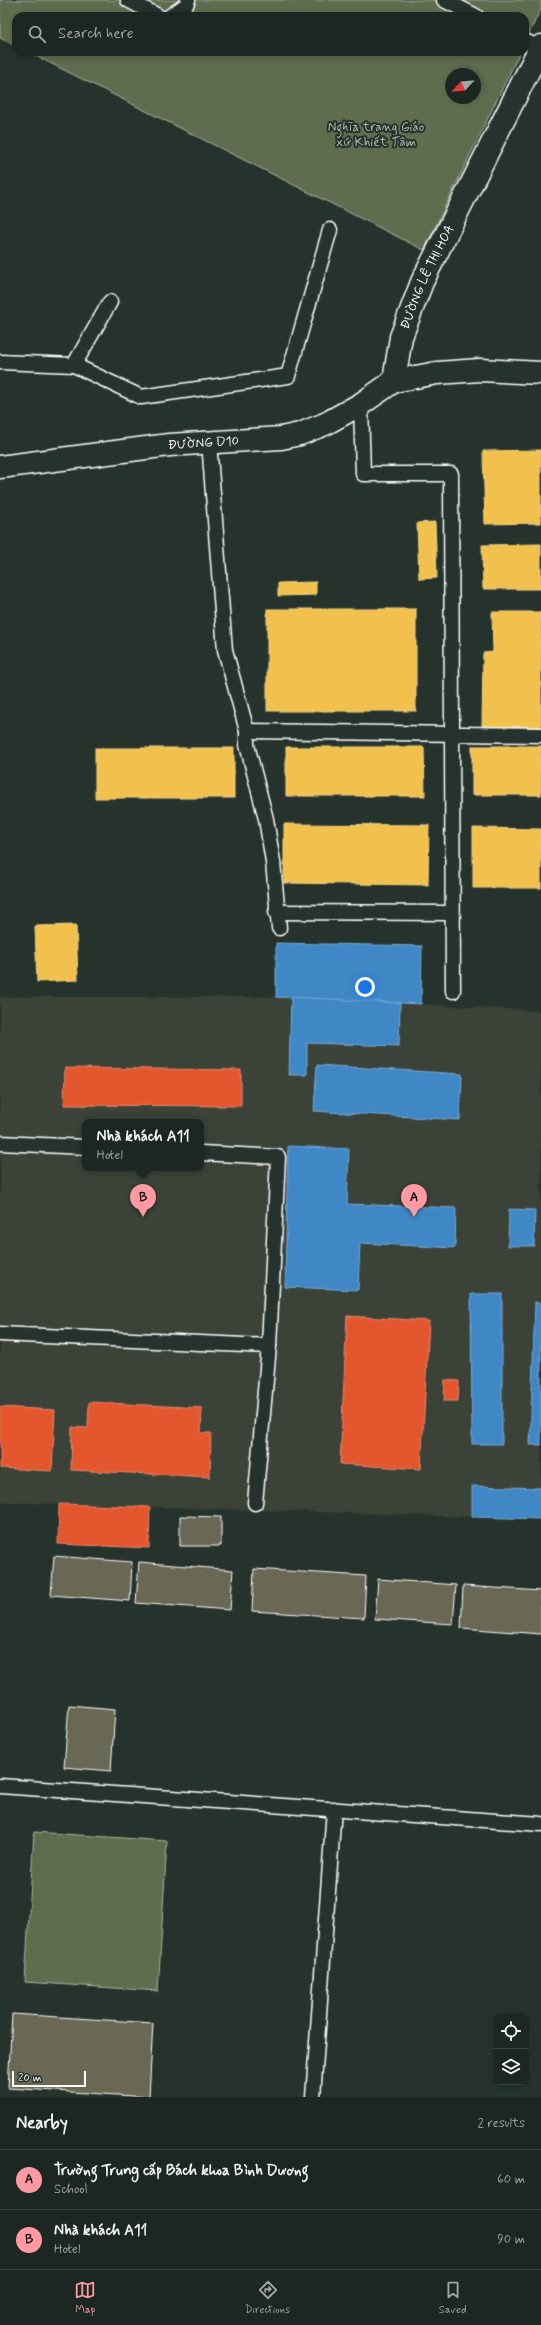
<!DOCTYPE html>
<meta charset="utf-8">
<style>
body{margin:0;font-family:Mynerve,sans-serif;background:#252e2a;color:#f1f3f6}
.controls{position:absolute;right:12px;bottom:12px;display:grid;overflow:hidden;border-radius:8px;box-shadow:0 2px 6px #0003}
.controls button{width:36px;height:36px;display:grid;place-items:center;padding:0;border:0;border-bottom:1px solid #3a4340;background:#1c2622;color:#f1f3f6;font:20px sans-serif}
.compass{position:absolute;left:445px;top:68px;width:36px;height:36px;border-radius:50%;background:#1c2622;box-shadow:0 2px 6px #0003;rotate:244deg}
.scale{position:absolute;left:12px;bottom:10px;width:74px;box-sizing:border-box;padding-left:4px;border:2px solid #fff;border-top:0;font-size:11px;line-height:14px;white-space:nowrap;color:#fff;-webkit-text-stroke:3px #26332d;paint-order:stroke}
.you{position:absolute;left:365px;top:987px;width:14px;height:14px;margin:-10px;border:3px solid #fff;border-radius:50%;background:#1a73e8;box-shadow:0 0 0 6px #1a73e833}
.badge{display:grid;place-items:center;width:26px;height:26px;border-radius:50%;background:#ff9aa2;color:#111;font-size:13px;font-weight:700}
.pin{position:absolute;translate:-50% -33px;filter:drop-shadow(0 1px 2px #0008)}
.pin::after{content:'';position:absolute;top:21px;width:14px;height:12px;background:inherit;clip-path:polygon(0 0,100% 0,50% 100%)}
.popup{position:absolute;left:82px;top:1119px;width:122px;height:52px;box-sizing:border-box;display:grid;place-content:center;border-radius:8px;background:#1c2622;filter:drop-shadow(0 1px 3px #0005);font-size:13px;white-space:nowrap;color:#a0a5a5}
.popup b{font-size:15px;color:#f1f3f6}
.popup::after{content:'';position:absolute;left:50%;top:100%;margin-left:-8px;border:8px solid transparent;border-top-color:#1c2622}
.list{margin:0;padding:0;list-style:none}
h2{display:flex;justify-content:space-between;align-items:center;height:52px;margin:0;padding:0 16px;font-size:17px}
h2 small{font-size:13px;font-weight:400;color:#a0a5a5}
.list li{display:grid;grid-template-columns:26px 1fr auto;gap:12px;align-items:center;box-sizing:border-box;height:60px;padding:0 16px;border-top:1px solid #3a4340}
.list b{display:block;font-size:15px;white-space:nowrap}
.list p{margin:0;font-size:13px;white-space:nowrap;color:#a0a5a5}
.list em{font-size:13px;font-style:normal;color:#a0a5a5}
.icon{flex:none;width:22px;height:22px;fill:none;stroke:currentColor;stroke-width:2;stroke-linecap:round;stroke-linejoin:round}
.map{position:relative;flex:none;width:541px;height:2097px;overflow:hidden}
.search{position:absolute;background:#1c2622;box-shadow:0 2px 6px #0003;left:12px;right:12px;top:12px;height:44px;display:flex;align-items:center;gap:10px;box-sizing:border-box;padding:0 14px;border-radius:12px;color:#a0a5a5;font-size:15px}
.sheet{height:172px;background:#1c2622}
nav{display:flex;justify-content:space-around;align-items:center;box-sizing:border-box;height:56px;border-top:1px solid #3a4340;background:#1c2622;font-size:11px;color:#a0a5a5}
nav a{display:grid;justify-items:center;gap:2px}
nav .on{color:#ff9aa2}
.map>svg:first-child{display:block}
</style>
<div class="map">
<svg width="541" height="2097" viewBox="0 0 541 2097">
<rect width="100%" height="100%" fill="#26332d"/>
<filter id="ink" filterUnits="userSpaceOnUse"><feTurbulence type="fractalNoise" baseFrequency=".025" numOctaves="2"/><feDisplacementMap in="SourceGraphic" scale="8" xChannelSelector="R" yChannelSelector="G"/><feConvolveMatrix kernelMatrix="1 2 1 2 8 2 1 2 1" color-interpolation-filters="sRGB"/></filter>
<g filter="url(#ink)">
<path fill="#3a4339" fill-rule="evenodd" d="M0,997h291l250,14v508l-541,-17zM85,1122h116v46h-116z"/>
<g fill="#5f6c4d" stroke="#afb6a6" fill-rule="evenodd">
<polygon points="0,0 541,0 541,9 525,41 525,16 16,16 16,46 0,38"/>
<path d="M28,52h492l-96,198zM451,74h24v24h-24z"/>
<polygon points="34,1832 167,1841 158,1991 25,1982"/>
</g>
<g fill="#f2c14e" stroke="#f6d483">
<polygon points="541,450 541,523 485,524 483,451"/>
<polygon points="435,522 437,578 419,579 417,523"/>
<polygon points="541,544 541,589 483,589 482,545"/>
<polygon points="316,582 316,595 278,596 278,583"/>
<rect x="267" y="609" width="149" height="102"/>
<polygon points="492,612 541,612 541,727 482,727 483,653 493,652"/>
<rect x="472" y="746" width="69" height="49"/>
<polygon points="286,747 424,747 425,796 286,796"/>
<rect x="95" y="748" width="139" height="50"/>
<polygon points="284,824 429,825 428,885 284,883"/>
<polygon points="473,828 541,829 541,888 473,888"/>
<polygon points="76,925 78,980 37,982 35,926"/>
</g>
<g fill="#e4572e" stroke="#ec896d">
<polygon points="65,1068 241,1070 241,1106 64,1105"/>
<polygon points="347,1316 429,1321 421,1469 340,1464"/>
<polygon points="445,1380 459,1381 458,1401 444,1401"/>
<polygon points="89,1402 202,1408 201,1433 211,1433 210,1477 71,1470 72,1427 88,1428"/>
<polygon points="0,1407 55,1410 52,1471 0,1468"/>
<polygon points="59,1504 150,1507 149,1548 58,1544"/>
</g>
<g fill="#3f88c5" stroke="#79acd6">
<polygon points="276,943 422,946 421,1004 276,997"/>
<polygon points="291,997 400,1003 399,1046 307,1043 307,1075 289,1075"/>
<polygon points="317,1065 462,1074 460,1120 314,1111"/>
<polygon points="288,1146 349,1149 347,1204 456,1208 455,1248 360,1243 358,1290 285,1287"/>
<polygon points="509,1209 535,1210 534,1246 508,1246"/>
<polygon points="471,1294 502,1294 502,1444 472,1444"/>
<polygon points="535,1302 541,1303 541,1445 530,1445"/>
<polygon points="472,1486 541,1488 541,1519 472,1517"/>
</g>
<g fill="#696854" stroke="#fff">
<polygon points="180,1516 221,1517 221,1546 180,1546"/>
<polygon points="54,1556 132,1562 130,1601 51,1595"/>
<polygon points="139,1562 233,1570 230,1610 136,1603"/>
<polygon points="254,1569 366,1576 364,1618 252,1611"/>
<polygon points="378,1579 456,1585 453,1624 375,1619"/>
<polygon points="463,1586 541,1591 541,1634 461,1628"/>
<polygon points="69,1705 115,1709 111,1771 64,1767"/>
<polygon points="12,2014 153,2023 149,2097 8,2088"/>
</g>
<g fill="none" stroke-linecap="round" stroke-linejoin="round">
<g stroke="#fff" stroke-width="17">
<g id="lane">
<polyline points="128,0 158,16"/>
<polyline points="444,0 476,16"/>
<polyline points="170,16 186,5 188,0"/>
<polyline points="525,41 540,48"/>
<polyline points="0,362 74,365 110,302"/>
<polyline points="74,365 141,397 288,376 330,230"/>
<polyline points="361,404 363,474 451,474 453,991"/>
<polyline points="209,442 225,650 247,731 247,745 266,819 273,862 279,928"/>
<polyline points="247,731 541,735"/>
<polyline points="276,912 452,913"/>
<polyline points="0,1143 85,1147"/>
<polyline points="201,1153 278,1157 269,1346 255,1503"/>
<polyline points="0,1334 269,1346"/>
<polyline points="0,1786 541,1824"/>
<polyline points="313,2097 334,1809"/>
</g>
</g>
<g stroke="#fff" stroke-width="25">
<g id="secondary">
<path id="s1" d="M394,381l7,-44 21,-55 119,-236"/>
<path id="s2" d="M0,467l169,-22 112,-7 19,-4 25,-10 36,-20 33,-23 43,-8 43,-3 61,3"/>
</g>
</g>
<use href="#lane" stroke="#26332d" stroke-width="14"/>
<use href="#secondary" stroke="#26332d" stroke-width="22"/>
</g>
</g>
<g text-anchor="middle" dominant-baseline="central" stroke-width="4" stroke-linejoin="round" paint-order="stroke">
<g font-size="13" fill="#b7bdaf" stroke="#26332d">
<text x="376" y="127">Nghĩa trang Giáo<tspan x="376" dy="15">xứ Khiết Tâm</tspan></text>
</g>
<g font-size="13" fill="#fff" stroke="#26332d">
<text stroke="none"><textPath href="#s1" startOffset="110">ĐƯỜNG LÊ THỊ HOA</textPath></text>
<text stroke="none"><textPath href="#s2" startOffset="205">ĐƯỜNG D10</textPath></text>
</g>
</g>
</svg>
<div class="controls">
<button><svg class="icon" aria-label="locate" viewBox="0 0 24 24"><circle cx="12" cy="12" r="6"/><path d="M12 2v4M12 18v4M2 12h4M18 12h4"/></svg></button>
<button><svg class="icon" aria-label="layers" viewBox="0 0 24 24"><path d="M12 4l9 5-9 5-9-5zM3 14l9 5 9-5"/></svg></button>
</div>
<svg class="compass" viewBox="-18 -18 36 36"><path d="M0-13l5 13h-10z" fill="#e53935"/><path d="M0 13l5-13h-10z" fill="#a0a5a5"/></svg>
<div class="scale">20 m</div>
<div class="you"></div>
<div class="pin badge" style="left:414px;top:1217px">A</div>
<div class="pin badge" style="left:143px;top:1217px">B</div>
<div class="popup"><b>Nhà khách A11</b>Hotel</div>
<div class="search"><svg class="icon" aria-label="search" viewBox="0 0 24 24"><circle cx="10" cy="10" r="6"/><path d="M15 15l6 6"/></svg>Search here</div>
</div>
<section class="sheet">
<h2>Nearby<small>2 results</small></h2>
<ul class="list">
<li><span class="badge">A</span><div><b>Trường Trung cấp Bách khoa Bình Dương</b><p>School</p></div><em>60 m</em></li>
<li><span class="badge">B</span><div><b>Nhà khách A11</b><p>Hotel</p></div><em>90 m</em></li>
</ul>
</section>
<nav>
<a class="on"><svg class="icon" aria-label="map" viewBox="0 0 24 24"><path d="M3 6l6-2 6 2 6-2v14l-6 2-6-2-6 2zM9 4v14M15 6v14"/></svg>Map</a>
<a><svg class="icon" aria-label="directions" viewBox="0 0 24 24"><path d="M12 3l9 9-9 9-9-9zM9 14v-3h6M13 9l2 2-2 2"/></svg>Directions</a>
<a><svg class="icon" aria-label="saved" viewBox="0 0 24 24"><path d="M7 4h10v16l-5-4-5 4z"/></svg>Saved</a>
</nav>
